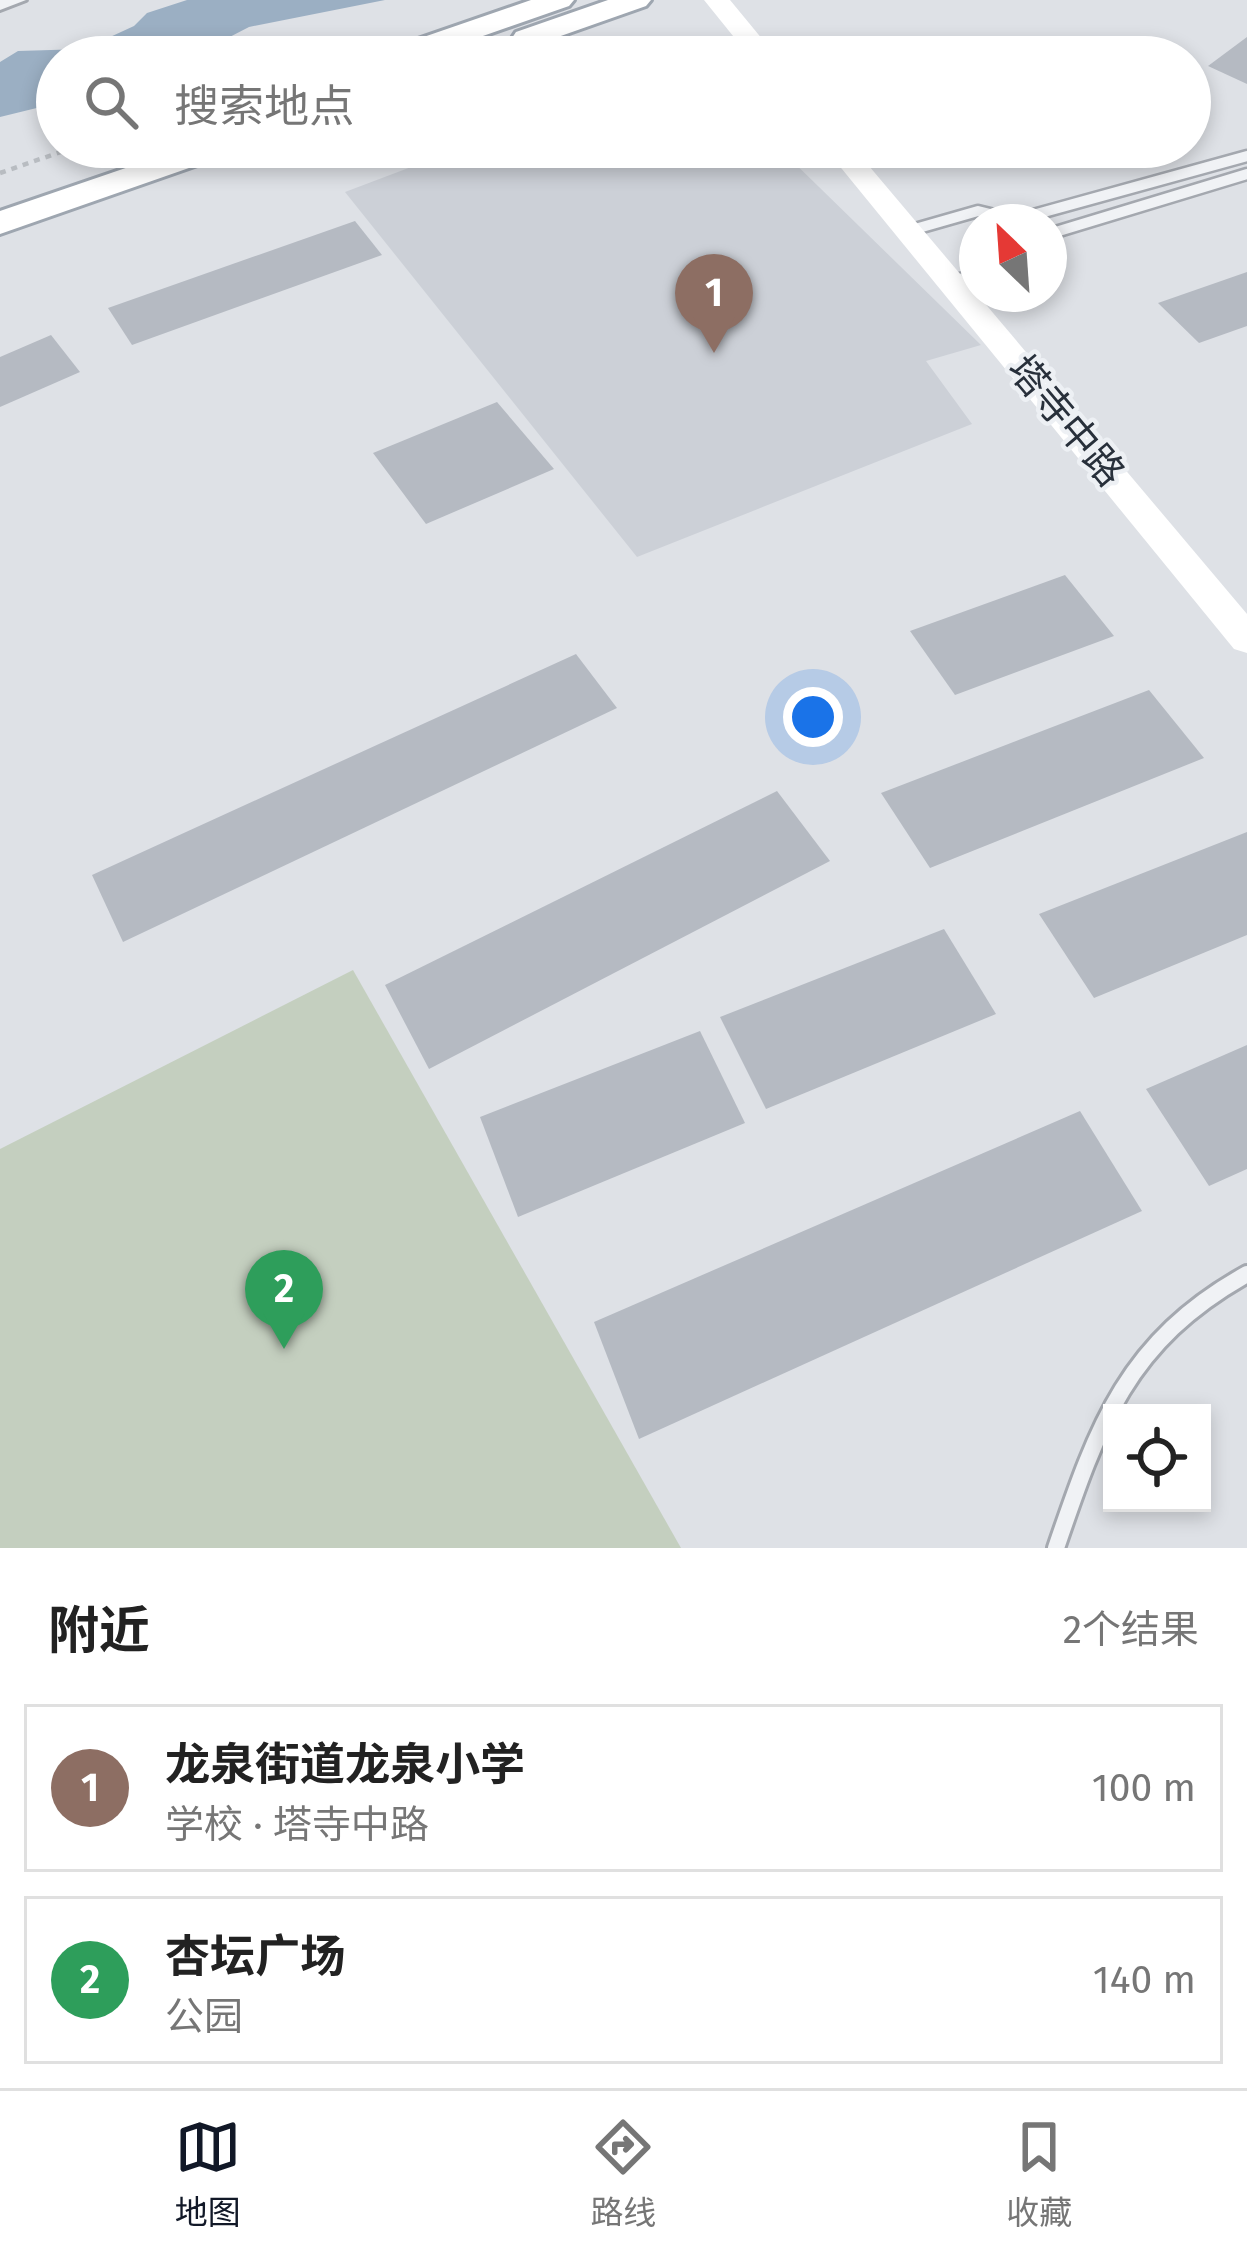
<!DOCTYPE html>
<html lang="zh">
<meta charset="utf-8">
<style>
body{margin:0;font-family:"Fira Sans","Noto Sans SC",sans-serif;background:#f6f6f6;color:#222}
.controls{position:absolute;right:36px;bottom:36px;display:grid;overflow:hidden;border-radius:0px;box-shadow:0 6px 18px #0003}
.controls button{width:108px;height:108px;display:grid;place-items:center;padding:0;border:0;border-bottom:3px solid #e0e0e0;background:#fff;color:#222;font:60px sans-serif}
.compass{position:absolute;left:959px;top:204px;width:108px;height:108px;border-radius:50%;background:#fff;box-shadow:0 6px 18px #0003;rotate:335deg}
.you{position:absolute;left:813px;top:717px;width:42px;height:42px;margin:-30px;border:9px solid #fff;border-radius:50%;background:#1a73e8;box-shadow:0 0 0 18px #1a73e833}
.badge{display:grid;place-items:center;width:78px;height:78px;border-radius:50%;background:#111827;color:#fff;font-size:39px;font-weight:700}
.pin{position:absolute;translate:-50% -99px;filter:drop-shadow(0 3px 6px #0008)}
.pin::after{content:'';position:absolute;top:63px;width:42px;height:36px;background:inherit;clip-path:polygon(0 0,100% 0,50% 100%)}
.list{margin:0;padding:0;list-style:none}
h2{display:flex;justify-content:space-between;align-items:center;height:156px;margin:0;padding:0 48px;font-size:51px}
h2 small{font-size:39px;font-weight:400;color:#767676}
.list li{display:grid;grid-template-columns:78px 1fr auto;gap:36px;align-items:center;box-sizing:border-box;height:168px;margin:0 24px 24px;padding:0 24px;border:3px solid #e0e0e0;border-radius:0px}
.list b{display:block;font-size:45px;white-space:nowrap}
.list p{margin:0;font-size:39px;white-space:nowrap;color:#767676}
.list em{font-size:39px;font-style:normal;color:#767676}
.icon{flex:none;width:66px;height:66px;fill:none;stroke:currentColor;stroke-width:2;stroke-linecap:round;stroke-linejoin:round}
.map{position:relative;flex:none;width:1247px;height:1548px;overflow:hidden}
.search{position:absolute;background:#fff;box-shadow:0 6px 18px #0003;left:36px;right:36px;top:36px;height:132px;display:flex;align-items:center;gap:30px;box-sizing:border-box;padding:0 42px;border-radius:66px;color:#767676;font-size:45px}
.sheet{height:540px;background:#fff}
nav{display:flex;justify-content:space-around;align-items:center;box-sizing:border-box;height:168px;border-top:3px solid #e0e0e0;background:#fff;font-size:33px;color:#767676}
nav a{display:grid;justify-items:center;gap:6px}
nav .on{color:#111827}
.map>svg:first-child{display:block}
</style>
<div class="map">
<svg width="1247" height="1548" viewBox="0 0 1247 1548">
<rect width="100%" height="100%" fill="#dee1e6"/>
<polygon fill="#ccd0d7" points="464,147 778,147 981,345 926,361 972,424 637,557 345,192"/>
<polygon fill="#c4cfbf" points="353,970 681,1548 0,1548 0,1149"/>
<polygon fill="#9bafc3" points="187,0 385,0 249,27 191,57 57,57 57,103 0,117 0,62 18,51 84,49 134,26 147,13"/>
<g fill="#b5bac2">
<polygon points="1247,37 1247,84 1208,66"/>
<polygon points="1005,147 1072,147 1073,148 1023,164"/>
<polygon points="355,221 382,255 132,345 108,308"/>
<polygon points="1247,272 1247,326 1199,343 1158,303"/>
<polygon points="51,335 80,372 0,407 0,357"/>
<polygon points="497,402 554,469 426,524 373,453"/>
<polygon points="1065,575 1114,636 955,695 910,631"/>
<polygon points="576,654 617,708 123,942 92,875"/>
<polygon points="1149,690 1204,758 930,868 881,793"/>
<polygon points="777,791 830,861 429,1069 385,985"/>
<polygon points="1247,832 1247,935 1094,998 1039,914"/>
<polygon points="944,929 996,1014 766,1109 720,1017"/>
<polygon points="700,1031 745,1123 518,1217 480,1117"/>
<polygon points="1247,1045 1247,1169 1209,1186 1146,1089"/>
<polygon points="1080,1111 1142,1211 639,1439 594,1322"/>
</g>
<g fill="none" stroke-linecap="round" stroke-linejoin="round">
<g stroke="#a4a8af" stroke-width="15">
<g id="service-far1">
<polyline points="908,231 978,211 1015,220 1247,156"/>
<polyline points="1049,234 1247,174"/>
<polyline points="950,282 977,274"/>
</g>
</g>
<g stroke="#a4a8af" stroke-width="22">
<path id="service" d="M1056,1548c42,-123 71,-207 191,-274"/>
</g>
<g stroke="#a4a8af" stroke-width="6">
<polygon id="minor" points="0,0 26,0 0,10"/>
</g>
<g stroke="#9ea6b0" stroke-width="6">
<g id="primary">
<polygon points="531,0 574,0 569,6 423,57 379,57 383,51"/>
<polygon points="608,0 651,0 646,6 538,44 527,47 512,38 516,32"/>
<polygon points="187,147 234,147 229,154 0,234 0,211"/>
</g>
</g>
<g stroke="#b8bcc1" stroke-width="4.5" stroke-dasharray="6 6" stroke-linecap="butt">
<polyline points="338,57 363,48"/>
<polyline points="247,155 269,147"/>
<polyline points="0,173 75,147"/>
</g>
<use href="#service-far1" stroke="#f0f2f5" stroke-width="10"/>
<use href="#service" stroke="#f0f2f5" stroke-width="16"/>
<use href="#minor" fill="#f0f2f5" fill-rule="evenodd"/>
<g fill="#fff" fill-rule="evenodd">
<polygon points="704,0 730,0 777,57 750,57"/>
<polygon points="824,147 853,147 1247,614 1247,653 1234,649"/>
</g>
<use href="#primary" fill="#fff" fill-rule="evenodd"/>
</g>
<g text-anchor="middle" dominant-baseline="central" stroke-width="9" stroke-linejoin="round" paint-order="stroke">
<g font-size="39" fill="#28303b" stroke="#edf0f4">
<text transform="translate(1066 421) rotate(50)">塔寺中路</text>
</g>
</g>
</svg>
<div class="controls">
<button><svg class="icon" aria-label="locate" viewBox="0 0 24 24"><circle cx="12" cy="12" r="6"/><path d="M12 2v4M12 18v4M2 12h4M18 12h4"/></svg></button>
</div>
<svg class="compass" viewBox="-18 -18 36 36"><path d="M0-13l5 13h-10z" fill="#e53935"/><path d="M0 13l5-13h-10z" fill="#767676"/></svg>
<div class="you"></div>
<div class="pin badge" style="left:714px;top:353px;background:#8d6e63">1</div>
<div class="pin badge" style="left:284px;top:1349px;background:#2e9e5b">2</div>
<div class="search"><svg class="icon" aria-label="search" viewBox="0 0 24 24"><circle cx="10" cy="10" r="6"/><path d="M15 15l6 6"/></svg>搜索地点</div>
</div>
<section class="sheet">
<h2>附近<small>2个结果</small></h2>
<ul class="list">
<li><span class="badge" style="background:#8d6e63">1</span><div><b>龙泉街道龙泉小学</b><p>学校 · 塔寺中路</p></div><em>100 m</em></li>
<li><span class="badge" style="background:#2e9e5b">2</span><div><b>杏坛广场</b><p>公园</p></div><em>140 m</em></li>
</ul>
</section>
<nav>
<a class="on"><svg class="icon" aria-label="map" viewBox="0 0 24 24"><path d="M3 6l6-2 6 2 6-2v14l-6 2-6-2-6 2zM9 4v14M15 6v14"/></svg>地图</a>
<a><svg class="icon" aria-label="directions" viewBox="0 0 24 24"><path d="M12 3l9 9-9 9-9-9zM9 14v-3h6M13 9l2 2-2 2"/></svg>路线</a>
<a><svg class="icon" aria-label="saved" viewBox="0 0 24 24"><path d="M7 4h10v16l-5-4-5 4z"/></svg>收藏</a>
</nav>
